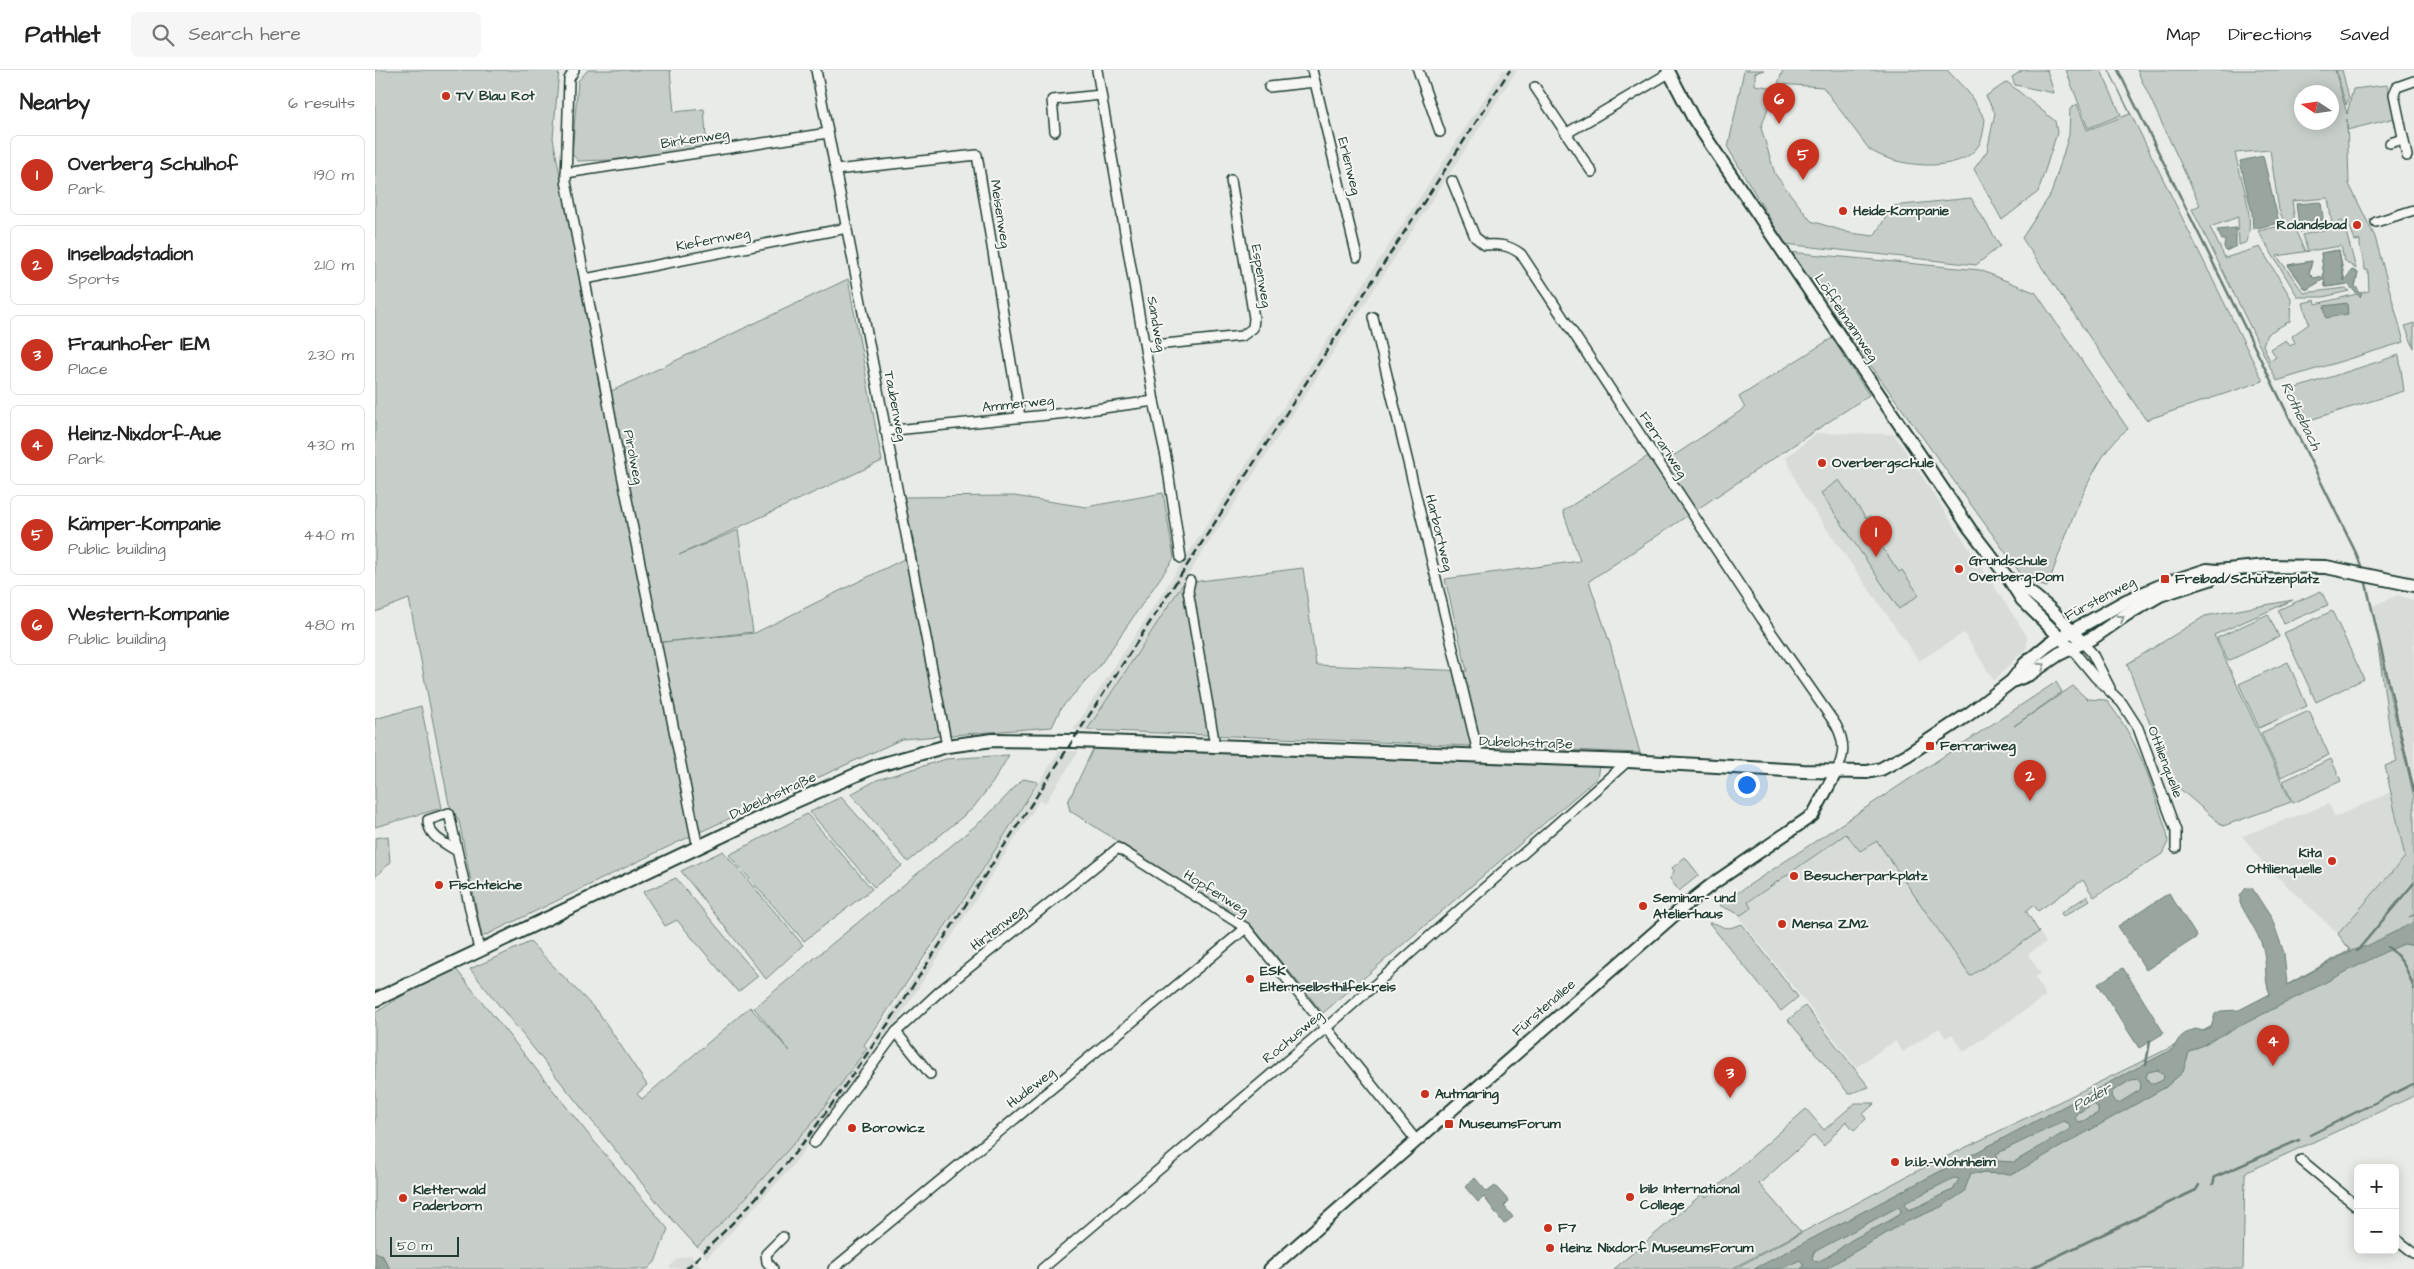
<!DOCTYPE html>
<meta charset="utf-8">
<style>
body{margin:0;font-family:"Architects Daughter",sans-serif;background:#f6f6f6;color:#222}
.controls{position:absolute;right:15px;bottom:15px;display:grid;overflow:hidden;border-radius:8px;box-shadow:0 2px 12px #0003}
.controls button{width:45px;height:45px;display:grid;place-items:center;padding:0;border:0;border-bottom:1px solid #e0e0e0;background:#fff;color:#222;font:25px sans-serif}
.compass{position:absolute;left:1919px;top:15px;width:45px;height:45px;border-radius:50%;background:#fff;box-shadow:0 2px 12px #0003;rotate:282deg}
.scale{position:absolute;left:15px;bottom:12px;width:69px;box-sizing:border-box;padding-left:5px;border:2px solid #1f3d34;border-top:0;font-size:14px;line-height:18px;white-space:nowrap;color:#1f3d34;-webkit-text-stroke:4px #f6f6f2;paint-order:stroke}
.you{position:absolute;left:1371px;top:714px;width:18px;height:18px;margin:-12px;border:4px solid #fff;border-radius:50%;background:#1a73e8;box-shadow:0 0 0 8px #1a73e833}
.badge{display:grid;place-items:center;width:32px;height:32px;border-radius:50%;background:#c8321e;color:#fff;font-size:16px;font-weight:700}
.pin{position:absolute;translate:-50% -41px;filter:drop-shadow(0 1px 2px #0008)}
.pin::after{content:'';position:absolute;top:26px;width:18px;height:15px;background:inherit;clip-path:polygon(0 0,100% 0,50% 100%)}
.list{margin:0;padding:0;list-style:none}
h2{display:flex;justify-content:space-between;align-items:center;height:65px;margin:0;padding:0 20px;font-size:21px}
h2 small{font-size:16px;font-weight:400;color:#767676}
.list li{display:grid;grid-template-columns:32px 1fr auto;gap:15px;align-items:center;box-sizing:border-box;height:80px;margin:0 10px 10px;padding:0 10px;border:1px solid #e0e0e0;border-radius:8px}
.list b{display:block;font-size:19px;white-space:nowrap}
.list p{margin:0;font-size:16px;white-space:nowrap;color:#767676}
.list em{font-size:16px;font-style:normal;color:#767676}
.icon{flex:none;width:28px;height:28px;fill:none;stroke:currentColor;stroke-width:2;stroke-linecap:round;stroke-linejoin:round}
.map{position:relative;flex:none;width:2039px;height:1199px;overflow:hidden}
header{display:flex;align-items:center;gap:30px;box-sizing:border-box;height:70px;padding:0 25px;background:#fff;border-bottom:1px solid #e0e0e0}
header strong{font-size:24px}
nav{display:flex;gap:28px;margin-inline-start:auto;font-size:18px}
.search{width:350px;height:45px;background:#f6f6f6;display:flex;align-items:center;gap:12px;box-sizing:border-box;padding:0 18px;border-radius:8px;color:#767676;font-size:19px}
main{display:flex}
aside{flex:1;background:#fff}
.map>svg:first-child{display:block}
</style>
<header>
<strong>Pathlet</strong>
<div class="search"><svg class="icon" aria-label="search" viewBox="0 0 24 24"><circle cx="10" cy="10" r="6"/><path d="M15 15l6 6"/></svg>Search here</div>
<nav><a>Map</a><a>Directions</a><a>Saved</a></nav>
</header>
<main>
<aside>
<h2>Nearby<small>6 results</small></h2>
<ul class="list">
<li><span class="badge">1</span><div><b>Overberg Schulhof</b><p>Park</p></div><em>190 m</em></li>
<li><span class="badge">2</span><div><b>Inselbadstadion</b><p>Sports</p></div><em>210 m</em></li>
<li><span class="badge">3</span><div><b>Fraunhofer IEM</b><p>Place</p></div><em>230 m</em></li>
<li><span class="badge">4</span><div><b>Heinz-Nixdorf-Aue</b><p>Park</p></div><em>430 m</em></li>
<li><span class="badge">5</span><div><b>Kämper-Kompanie</b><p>Public building</p></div><em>440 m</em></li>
<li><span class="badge">6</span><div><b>Western-Kompanie</b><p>Public building</p></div><em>480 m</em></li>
</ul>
</aside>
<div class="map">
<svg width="2039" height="1199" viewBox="0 0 2039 1199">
<rect width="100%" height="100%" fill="#e9ebe7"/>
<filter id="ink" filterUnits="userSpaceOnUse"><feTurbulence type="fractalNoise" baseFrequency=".02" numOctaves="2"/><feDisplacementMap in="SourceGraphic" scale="10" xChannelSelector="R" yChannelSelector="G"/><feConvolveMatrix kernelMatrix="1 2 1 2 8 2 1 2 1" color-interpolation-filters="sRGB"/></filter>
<g filter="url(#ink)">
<g fill="#d8dcd8">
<polygon points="1128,0 1142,0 712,660 698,660"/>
<polygon points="1442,363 1519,364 1652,566 1652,577 1619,611 1589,563 1544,591 1426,422 1411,387"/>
<polygon points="2023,525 2039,530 2039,710 1998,536"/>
<polygon points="684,681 704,681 670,733 665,730 506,976 415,1099 332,1188 322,1177 358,1142 442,1047 492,978 595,822"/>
<polygon points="2016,722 2030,787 1963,864 1889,794 1867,766 1954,734 1960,747"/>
<polygon points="1470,765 1485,781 1502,771 1595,906 1664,862 1671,872 1653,884 1666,904 1660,907 1671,926 1589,982 1577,964 1571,968 1564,958 1528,982 1520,971 1481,997 1360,842"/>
<polygon points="316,1185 325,1197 323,1199 294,1198 302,1189"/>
</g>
<g fill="#c7cec9" stroke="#73867e" fill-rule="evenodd">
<polygon points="0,0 184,0 178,68 226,326 473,209 507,391 304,485 363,460 378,562 279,573 380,563 541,483 529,427 639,426 711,437 788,423 799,488 723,598 686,638 677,657 527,669 299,774 107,867 84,751 74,734 34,529 0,542"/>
<polygon points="213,0 295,0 299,42 329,39 332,79 235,90 203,91 197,84 203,11"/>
<polygon points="1369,0 1389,0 1380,3 1380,15 1400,18 1386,58 1400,104 1436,151 1475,163 1499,166 1518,136 1596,128 1625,176 1601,195 1410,174 1353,78"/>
<path d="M1408,0h164l21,22 17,27c-1,8 -2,19 -6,26 -18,30 -86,22 -110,4l-46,-62 -45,-3z"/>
<polygon points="1648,0 1672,0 1679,23 1640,15 1637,7"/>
<polygon points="1691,0 1726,0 1746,45 1713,58"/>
<polygon points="1734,0 1888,311 1771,350 1647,168 1676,124 1694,65 1695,39 1702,34 1712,60 1755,44"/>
<path d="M1762,0h198l12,44 6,-25 34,-4 8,33 -48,12v-11l2,65 26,53 29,105 -127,39 -85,-172 8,-4zM1926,22h30v30h-30zM1895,80l9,60 5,11 12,8 -4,-28 36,-3 4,27 10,-4 2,2 -11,5 -31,7 6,16h-3l-9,-19 -11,-7 -27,6 40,66h25l26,-6 -3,-3 -42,5 -27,-37 64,-10 3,14 12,9 -12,-45 7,5 4,12 5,-1c-1,12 5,18 5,30h3l1,21 -9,2 -5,-7 3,-13 -6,-3 -7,11 -6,-31 -18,3 3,23 -10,2 -5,-5 3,-12 -24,4 18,25 18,-11 1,8 23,-3 9,10 -41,10 -1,-4 -12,3 6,21 -17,12 3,7 -5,3 -4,-6 -15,9 5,8 -6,4 -7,-16 4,-11 23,-13 1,-23 -31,-51 -35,11 -15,-31 28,-10 1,28 8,-3c8,-28 -6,-62 -12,-89z"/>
<polygon points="1961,0 1967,0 1974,28 1971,35"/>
<polygon points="1632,12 1680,51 1682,63 1663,122 1627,150 1599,99 1612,81 1620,43 1611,26"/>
<path d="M1414,182l191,18 56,23 92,136c-37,24 -65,117 -81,158l-21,-6z"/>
<polygon points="2039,253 2039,278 2030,256"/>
<polygon points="1457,268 1494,325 1214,511 1236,577 1265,683 712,660 811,509 817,512 928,498 941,595 1092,601 1070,509 1205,491 1188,441 1273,386 1282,397 1370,338 1364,327"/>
<polygon points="2024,285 2029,321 1928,352 1915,320"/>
<polygon points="1464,410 1491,448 1495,446 1511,470 1505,474 1524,502 1527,500 1544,525 1524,539 1446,423"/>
<polygon points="1946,521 1953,535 1909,554 1903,540"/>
<polygon points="1918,530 1839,565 1916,732 1848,756 1797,712 1752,594 1830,546"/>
<polygon points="1957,541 1989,609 1941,632 1909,563"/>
<polygon points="1893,544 1904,567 1853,591 1842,568"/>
<polygon points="2003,575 2039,727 2039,844 2034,847 2039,845 2039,1026 1870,1103 1868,1199 1359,1199 1536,1104 1817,967 1975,880 1963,864 2030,787 2010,696 2022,691 2015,663"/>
<polygon points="1913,592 1932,636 1884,658 1864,614"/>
<path d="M1681,612l6,10 -48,34 59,-40 14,13 19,1c34,42 45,83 61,133l1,9 -6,12 -68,43 -11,-17 -45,31 -4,-6 -8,6 13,21 -69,44 -93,-135 -17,10 -14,-17 -98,68 3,6 -10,7 -22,-10z"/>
<polygon points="46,636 67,738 0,757 0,649"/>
<polygon points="1934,641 1954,685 1906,707 1886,663"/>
<polygon points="719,677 1224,696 1222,708 948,943 876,855 695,741 693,732"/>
<polygon points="634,685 618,712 598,738 533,792 476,724 502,710 571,689"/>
<polygon points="1956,689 1966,711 1918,733 1908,711"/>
<polygon points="648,709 663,712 593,823 489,975 492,978 442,1047 358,1142 322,1177 286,1137 95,899 155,872 224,943 272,1015 262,1024 267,1029 375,937 415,981 379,938 611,747"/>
<polygon points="466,727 527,796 499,817 435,742"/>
<polygon points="432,744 497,819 429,871 354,785"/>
<polygon points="13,766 15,793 0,807 0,768"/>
<polygon points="348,781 428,875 391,909 306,801"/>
<polygon points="1310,787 1324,805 1304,821 1295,809 1299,801 1297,798"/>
<polygon points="301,808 383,906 363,922 302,850 290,856 268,822"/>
<polygon points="1712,826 1715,830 1688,847 1686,843"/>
<path d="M1334,853c15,0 11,10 33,1l56,73 -17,14z"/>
<polygon points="80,898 218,1070 293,1159 280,1192 273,1199 15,1199 7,1185 0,1182 0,943 30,924"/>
<polygon points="1430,936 1494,1017 1474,1024 1413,950"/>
<polygon points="1480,1033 1500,1033 1488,1044 1491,1049 1479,1060 1471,1051 1449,1076 1439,1065 1384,1114 1426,1162 1356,1199 1239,1199 1327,1124 1331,1127 1431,1039 1449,1060"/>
</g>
<g fill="#99a6a0" stroke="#687c75" fill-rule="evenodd">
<polygon points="1888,86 1904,153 1878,159 1877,143 1865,91"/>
<polygon points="1946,132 1949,156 1925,162 1921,134"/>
<polygon points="1861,158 1861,176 1851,181 1849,177 1850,170 1847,170 1842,160"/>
<polygon points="1964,180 1969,211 1977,200 1983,203 1980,216 1987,225 1985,227 1973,214 1951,217 1949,209 1931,220 1913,195 1937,191 1934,203 1939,208 1949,206 1946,183"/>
<polygon points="1972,233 1973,244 1951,248 1949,236"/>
<path d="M1871,818h6l20,31 12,34 3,32 64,-34 16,-5 47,-24v24l-10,-2 -19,8 -196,100 -6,20 -17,15 -153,87 -42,-1 -7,19 -23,15 -37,16 -79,46h-24l3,-4 -4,-5 -19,9h-27l419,-220c7,-13 8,-14 22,-20l9,2 7,-3 4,-14 6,-3 18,-1 31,-16c-7,-16 -2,-31 -8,-49 -5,-14 -15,-28 -22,-42v-7zM1783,1000l6,6 -1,4 -9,4 -5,-2 -3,-5 2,-5zM1763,1009l3,5 -1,6 -21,13 -4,-1 -4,-6 2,-5 18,-11zM1718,1034l5,3v6l-15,8 -5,1 -3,-4 3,-5zM1689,1051l5,3 1,5 -56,33 -17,-1 -1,-7zM1579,1108l5,1 -6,11c-17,6 -28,15 -45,20l-3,-7zM1523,1137l3,3 -1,4c-14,10 -30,16 -45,24 -14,8 -24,19 -39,24l-4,-4 2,-6z"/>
<polygon points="1794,823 1822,867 1771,900 1743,856"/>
<polygon points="1748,898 1789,963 1764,978 1723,914"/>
<polygon points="1100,1108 1112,1122 1120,1116 1134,1131 1129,1136 1138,1147 1129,1154 1109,1127 1103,1132 1090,1117"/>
<polygon points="0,1182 7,1185 15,1199 0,1199"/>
</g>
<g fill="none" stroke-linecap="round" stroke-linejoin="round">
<g stroke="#687c75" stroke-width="2.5">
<polyline points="1743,0 1981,483 1988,501"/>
<polyline points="1990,509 2039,721"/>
<path d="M2013,877c15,12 20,24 26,42"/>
<polyline points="1982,881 2039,813"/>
<polyline points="1771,994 1775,971"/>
<polyline points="1935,1065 2038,1014"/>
<polyline points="1838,1114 1840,1107 1924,1070"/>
<polyline points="1655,1199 1821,1120 1824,1115"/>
</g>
<g stroke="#1f3d34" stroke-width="12">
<g id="minor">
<polyline points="199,0 194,9 191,111 244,390 323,778"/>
<polyline points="441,0 572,676"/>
<polyline points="722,0 779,331 791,387 806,488"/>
<polyline points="937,0 982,187"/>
<polyline points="1043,0 1065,62"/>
<polyline points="894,17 940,12"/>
<polyline points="1160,17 1217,102"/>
<polyline points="680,61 677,30 726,25"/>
<polyline points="1192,63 1294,3"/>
<polyline points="2015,73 2028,69"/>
<polyline points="2032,86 2019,24 2022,17 2039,11"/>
<polyline points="460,100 602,85 645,347"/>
<polyline points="191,103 453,63"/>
<path d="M1077,111l23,56 10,8c14,-1 24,0 36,9l241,365 74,106c9,17 9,30 0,47"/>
<polyline points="2001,152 2039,140"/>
<polyline points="210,209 472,158"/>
<polyline points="998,247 1104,687"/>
<polyline points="771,276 867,266 878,258 879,248 856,110"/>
<polyline points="510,361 692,343 779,331"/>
<polyline points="815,511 813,520 840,676"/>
<polyline points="1708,573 1717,583 1735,618"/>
<polyline points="1696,578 1720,607 1747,633 1763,658 1801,761 1801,778"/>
<path d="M82,781c-12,-8 -29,-14 -29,-31l21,-7 30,137"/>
<polyline points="521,962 555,1004"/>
<polyline points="439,1073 521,962 565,921 743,778 871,858 1041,1070"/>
<polyline points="1926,1090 1983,1137"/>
<polyline points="2020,1168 2039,1183"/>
<polyline points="398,1199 392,1192 391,1184 408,1167"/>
<polyline points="458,1199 871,858"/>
<polyline points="667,1199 960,950 1253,691"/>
</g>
</g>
<g stroke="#1f3d34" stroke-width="15">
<g id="tertiary">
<polyline points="1293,0 1318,48 1340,81 1595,459 1633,508 1647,530 1696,578"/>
<path d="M1634,509c30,16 51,39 74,64"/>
<polyline points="895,1199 1313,833 1336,815 1438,745 1461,702"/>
</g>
</g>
<g stroke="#1f3d34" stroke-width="16">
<g id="secondary">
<polyline points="1637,611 1655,604 1684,584 1719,567 1752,544 1785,525 1835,509 1842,501"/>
<polyline points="0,930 412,735 501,696 572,676 618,670 699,671 1253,691 1428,701 1492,702 1506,699 1532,685 1594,644 1637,611 1650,594 1674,574 1751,531 1792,513 1832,500 1842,501 1892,496 1951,497 2039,515"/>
</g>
</g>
<use href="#minor" stroke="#f6f6f2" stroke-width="9"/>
<use href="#tertiary" stroke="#f6f6f2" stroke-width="11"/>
<use href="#secondary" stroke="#f6f6f2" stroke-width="12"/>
<path stroke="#1f3d34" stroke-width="2.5" stroke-dasharray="8 4" stroke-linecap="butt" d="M311,1199c45,-43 89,-89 127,-139 26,-35 50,-71 75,-106l622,-954"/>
</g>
<defs><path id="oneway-chevron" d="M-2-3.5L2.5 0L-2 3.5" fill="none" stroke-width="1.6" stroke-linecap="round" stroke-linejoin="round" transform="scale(1.25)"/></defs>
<g stroke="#8a9a93">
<use href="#oneway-chevron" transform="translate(1746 548) rotate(-33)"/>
<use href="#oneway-chevron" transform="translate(1667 596) rotate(-33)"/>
</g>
</g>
<g fill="#c8321e" stroke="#f6f6f2" stroke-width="2">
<circle cx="71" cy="26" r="5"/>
<circle cx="1468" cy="141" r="5"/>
<circle cx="1982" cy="155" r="5"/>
<circle cx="1447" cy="393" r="5"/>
<circle cx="1584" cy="499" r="5"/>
<rect x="1785" y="504" width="10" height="10" rx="2.5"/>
<rect x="1550" y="671" width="10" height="10" rx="2.5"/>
<circle cx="1957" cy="791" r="5"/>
<circle cx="1419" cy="806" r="5"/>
<circle cx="64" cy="815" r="5"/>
<circle cx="1268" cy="836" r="5"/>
<circle cx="1407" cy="854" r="5"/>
<circle cx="875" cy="909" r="5"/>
<circle cx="1050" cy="1024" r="5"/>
<rect x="1069" y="1049" width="10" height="10" rx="2.5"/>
<circle cx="477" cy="1058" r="5"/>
<circle cx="1520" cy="1092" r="5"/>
<circle cx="1255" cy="1127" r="5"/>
<circle cx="28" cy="1128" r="5"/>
<circle cx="1173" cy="1158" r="5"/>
<circle cx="1175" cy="1178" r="5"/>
</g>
<g text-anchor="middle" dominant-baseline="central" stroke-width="4" stroke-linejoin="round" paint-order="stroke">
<g font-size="14" font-weight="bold" fill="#1f3d34" stroke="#f6f6f2" text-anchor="start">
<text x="81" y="26">TV Blau Rot</text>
<text x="1478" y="141">Heide-Kompanie</text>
<text x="1972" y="155" text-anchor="end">Rolandsbad</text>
<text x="1457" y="393">Overbergschule</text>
<text x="1594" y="491">Grundschule<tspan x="1594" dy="16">Overberg-Dom</tspan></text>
<text x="1800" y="509">Freibad/Schützenplatz</text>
<text x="1565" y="676">Ferrariweg</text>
<text x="1947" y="783" text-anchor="end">Kita<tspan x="1947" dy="16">Ottilienquelle</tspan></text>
<text x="1429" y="806">Besucherparkplatz</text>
<text x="74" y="815">Fischteiche</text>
<text x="1278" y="828">Seminar- und<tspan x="1278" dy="16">Atelierhaus</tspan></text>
<text x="1417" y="854">Mensa ZM2</text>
<text x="885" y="901">ESK<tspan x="885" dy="16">Elternselbsthilfekreis</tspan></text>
<text x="1060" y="1024">Autmaring</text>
<text x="1084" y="1054">MuseumsForum</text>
<text x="487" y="1058">Borowicz</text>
<text x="1530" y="1092">b.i.b.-Wohnheim</text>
<text x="1265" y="1119">bib International<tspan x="1265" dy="16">College</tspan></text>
<text x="38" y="1120">Kletterwald<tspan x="38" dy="16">Paderborn</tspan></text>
<text x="1183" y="1158">F7</text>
<text x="1185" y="1178">Heinz Nixdorf MuseumsForum</text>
</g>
<g font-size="14" fill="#1f3d34" stroke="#f6f6f2">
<text transform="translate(320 69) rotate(-9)">Birkenweg</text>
<text transform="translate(974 96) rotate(76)">Erlenweg</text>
<text transform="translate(625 144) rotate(81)">Meisenweg</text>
<text transform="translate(338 170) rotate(-11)">Kiefernweg</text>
<text transform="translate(886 206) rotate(80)">Espenweg</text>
<text transform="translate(1471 248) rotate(56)">Löffelmannweg</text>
<text transform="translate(781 254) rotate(80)">Sandweg</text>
<text transform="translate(643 334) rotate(-6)">Ammerweg</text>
<text transform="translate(520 336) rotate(79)">Taubenweg</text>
<text transform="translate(1288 375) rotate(57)">Ferrariweg</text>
<text transform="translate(258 387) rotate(79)">Pirolweg</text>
<text transform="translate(1064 463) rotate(76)">Harbortweg</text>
<text transform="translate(1725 529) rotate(-28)">Fürstenweg</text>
<text transform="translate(1151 673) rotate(2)">Dubelohstraße</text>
<text transform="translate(1790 692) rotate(69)">Ottilienquelle</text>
<text transform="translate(398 726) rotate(-25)">Dubelohstraße</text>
<text transform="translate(841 823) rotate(32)">Hopfenweg</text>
<text transform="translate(623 858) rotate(-38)">Hirtenweg</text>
<text transform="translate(1169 938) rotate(-41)">Fürstenallee</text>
<text transform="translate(918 967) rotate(-40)">Rochusweg</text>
<text transform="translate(656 1018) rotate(-38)">Hudeweg</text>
</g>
<g font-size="15" font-style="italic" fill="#445c54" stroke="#f6f6f2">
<text transform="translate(1926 346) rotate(64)">Rothebach</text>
<text transform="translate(1717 1027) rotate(-28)">Pader</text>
</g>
</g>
</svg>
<div class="controls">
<button>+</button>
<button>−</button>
</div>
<svg class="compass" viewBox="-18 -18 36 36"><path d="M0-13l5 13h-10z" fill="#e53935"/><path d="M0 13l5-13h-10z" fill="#767676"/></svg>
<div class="scale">50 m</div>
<div class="you"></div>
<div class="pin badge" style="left:1501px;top:487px">1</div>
<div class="pin badge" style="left:1655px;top:731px">2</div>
<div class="pin badge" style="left:1355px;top:1028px">3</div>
<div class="pin badge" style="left:1898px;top:996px">4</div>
<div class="pin badge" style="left:1428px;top:110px">5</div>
<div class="pin badge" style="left:1404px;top:54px">6</div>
</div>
</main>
